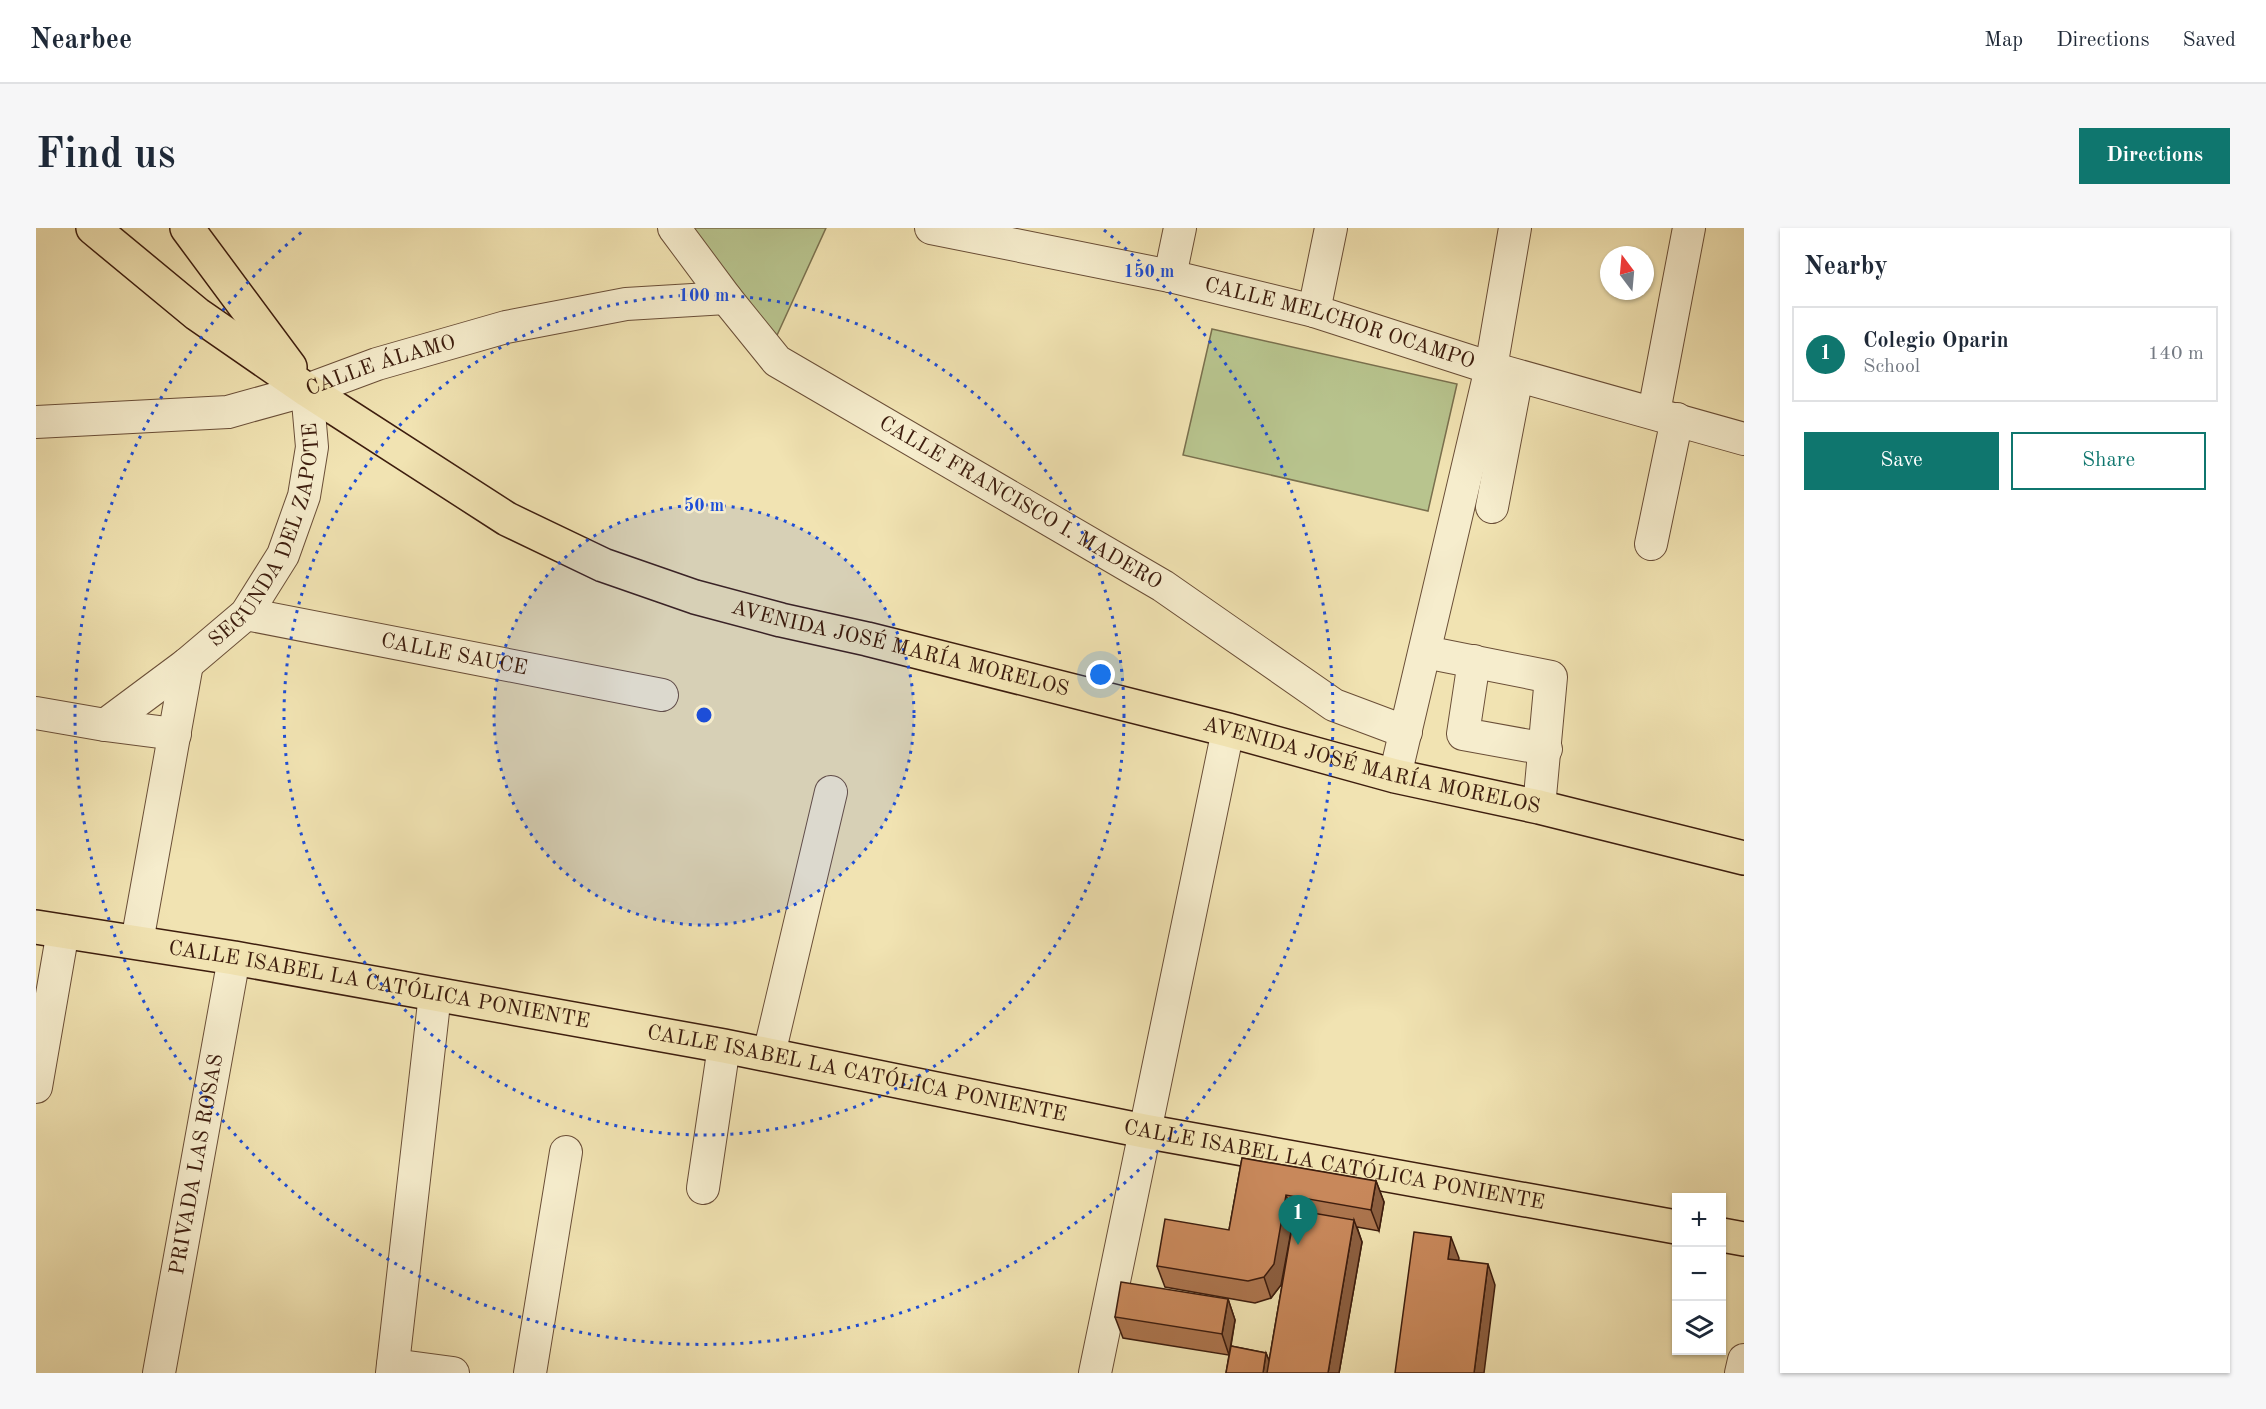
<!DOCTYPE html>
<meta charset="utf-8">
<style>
body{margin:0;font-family:"Old Standard TT",serif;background:#f6f6f7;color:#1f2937}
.controls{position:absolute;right:18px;bottom:18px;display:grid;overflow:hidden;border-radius:0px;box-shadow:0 2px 4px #0004}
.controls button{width:54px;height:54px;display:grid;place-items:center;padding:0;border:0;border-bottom:2px solid #e0e1e3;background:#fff;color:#1f2937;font:30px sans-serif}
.compass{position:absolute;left:1564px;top:18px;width:54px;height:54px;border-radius:50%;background:#fff;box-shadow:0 2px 4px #0004;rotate:344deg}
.you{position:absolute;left:1065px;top:447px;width:21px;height:21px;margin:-15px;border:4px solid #fff;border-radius:50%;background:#1a73e8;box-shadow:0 0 0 9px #1a73e833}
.badge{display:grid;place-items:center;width:39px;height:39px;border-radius:50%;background:#0f766e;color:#fff;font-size:20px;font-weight:700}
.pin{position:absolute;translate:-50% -50px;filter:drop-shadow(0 2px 3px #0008)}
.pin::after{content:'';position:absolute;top:32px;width:21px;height:18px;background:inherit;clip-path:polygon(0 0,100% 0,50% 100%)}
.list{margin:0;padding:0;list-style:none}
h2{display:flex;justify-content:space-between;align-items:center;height:78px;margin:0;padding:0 24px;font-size:26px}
h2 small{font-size:20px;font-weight:400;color:#747a83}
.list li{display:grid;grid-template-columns:39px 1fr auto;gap:18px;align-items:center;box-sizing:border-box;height:96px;margin:0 12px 12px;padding:0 12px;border:2px solid #e0e1e3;border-radius:0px}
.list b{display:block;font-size:22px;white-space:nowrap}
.list p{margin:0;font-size:20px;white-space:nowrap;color:#747a83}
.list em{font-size:20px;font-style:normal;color:#747a83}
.actions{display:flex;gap:12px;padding:18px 24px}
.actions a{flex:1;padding:14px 0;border:2px solid #0f766e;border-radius:0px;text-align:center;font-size:21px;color:#0f766e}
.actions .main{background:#0f766e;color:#fff}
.icon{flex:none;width:33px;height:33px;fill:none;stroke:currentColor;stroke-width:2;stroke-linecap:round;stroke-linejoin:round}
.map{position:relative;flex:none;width:1708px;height:1145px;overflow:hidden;border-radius:0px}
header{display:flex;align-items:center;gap:36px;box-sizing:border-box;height:84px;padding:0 30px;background:#fff;border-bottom:2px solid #e0e1e3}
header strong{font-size:28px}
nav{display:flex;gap:33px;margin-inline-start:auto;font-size:21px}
.intro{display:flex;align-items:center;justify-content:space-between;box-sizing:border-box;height:144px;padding:0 36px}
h1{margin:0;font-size:42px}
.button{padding:15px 27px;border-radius:0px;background:#0f766e;color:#fff;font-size:21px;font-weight:700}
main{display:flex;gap:36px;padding:0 36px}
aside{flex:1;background:#fff;border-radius:0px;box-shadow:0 2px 4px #0004}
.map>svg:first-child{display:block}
</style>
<header>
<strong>Nearbee</strong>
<nav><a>Map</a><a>Directions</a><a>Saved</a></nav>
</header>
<div class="intro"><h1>Find us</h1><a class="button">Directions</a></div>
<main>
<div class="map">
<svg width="1708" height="1145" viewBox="0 0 1708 1145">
<rect width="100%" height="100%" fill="#f1e3b2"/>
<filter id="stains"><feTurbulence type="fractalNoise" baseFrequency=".00333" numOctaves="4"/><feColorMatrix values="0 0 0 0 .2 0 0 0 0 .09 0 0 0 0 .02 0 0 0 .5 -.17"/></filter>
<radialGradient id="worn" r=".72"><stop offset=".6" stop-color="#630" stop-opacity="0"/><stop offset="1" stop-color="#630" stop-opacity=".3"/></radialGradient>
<g fill="#b8c48e" stroke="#7a704e" stroke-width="1.5">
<polygon points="654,0 790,0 737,116"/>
<polygon points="1176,101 1421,156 1392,283 1147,227"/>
</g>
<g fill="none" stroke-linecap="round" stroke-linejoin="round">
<g stroke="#6a4e37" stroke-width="34">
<g id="minor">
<path id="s1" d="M638,0l52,70 51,63 386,225 171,119 72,27"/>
<path id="s2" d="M895,0l239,48 144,35 177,57 253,71"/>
<polyline points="1134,48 1144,0"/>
<polyline points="1278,83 1295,0"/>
<polyline points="1618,184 1653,0"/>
<path id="s3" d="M0,194l192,-10 79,-22 70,-26 129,-37 120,-23 100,-6"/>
<polyline points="1456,279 1481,148"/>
<polyline points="1615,316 1641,191"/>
<path id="s4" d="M210,386l416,81"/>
<polyline points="1389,424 1515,449 1503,579"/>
<polyline points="1438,433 1427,506 1510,521"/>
<polyline points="0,485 69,497 139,506"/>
<path id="s5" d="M69,497l82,-61 59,-50 37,-59 21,-59 8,-49 -5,-57"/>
<polyline points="1359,548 1455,140 1479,0"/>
<polyline points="101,714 151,436"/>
<polyline points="733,826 795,564"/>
<polyline points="0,859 27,703"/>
<polyline points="667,960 688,818"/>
<polyline points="357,1137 417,1145"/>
<path id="s6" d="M123,1145l75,-415"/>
<polyline points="356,1145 399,766"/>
<polyline points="494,1145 530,924"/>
<polyline points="1059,1145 1192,502"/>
<polyline points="1705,1145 1708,1132"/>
</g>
</g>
<g stroke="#3d1d0e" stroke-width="36">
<g id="major">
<path id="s7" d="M57,0l104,86 110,76 200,129 96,46 92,32 86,23 86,19 361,91 167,46 144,31 205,51"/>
<polyline points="151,0 254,139"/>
<path id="s8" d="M0,699l198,31 490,88 420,85 532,96"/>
<polyline points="1686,1007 1708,1011"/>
</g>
</g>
<use href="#minor" stroke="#f6edcd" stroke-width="32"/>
<use href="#major" stroke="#f1e3b2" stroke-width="33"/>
</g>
<polygon fill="#ac754e" stroke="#3d1d0e" stroke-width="1.5" points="1206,930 1340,953 1348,974 1343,1003 1321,999 1326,1014 1303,1145 1190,1145 1193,1127 1087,1110 1079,1089 1192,1071 1199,1092 1195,1118 1230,1125 1233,1133 1258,988 1245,1057 1235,1070 1219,1075 1129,1059 1121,1038 1193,1002"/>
<g fill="#8c5f40" stroke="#3d1d0e" stroke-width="1.5">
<polygon points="1340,953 1348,974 1343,1003 1335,982"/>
<polygon points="1250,967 1258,988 1245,1057 1235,1070 1228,1049"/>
<polygon points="1318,992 1326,1014 1303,1145 1292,1145"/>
<polygon points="1415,1009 1423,1030 1420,1052 1412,1031"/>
<polygon points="1452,1036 1459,1057 1448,1145 1438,1145"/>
<polygon points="1192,1071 1199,1092 1193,1127 1186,1106"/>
<polygon points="1230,1125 1238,1145 1227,1145"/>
</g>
<g fill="#c8885b" stroke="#3d1d0e" stroke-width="1.5">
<polygon points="1206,930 1340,953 1335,982 1250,967 1238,1036 1228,1049 1212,1053 1121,1038 1129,991 1193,1002"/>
<polygon points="1259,982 1318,992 1292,1145 1231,1145"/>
<polygon points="1378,1004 1415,1009 1412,1031 1452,1036 1438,1145 1359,1145"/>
<polygon points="1085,1054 1192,1071 1186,1106 1079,1089"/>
<polygon points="1195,1118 1230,1125 1227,1145 1190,1145"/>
</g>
<circle cx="668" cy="487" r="210" fill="#1d4ed8" fill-opacity=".12"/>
<g fill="none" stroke="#1d4ed8" stroke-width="3" stroke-dasharray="3 6">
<circle cx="668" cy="487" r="210"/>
<circle cx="668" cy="487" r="420"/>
<path d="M1068 2A629 629 0 1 1 268 2"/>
</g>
<g text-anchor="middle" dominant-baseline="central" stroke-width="5" stroke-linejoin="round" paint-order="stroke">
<g font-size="21" fill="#3d1d0e" stroke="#f6edcd">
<text stroke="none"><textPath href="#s2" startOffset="420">CALLE MELCHOR OCAMPO</textPath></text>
<text stroke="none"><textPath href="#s3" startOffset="352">CALLE ÁLAMO</textPath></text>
<text stroke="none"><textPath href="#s1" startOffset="450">CALLE FRANCISCO I. MADERO</textPath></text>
<text stroke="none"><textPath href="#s5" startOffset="260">SEGUNDA DEL ZAPOTE</textPath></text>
<text stroke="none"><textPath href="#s7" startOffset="922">AVENIDA JOSÉ MARÍA MORELOS</textPath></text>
<text stroke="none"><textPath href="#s4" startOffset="212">CALLE SAUCE</textPath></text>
<text stroke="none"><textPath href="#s7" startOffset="1408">AVENIDA JOSÉ MARÍA MORELOS</textPath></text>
<text stroke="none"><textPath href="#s8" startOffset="348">CALLE ISABEL LA CATÓLICA PONIENTE</textPath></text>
<text stroke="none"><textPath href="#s8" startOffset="834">CALLE ISABEL LA CATÓLICA PONIENTE</textPath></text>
<text stroke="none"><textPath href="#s8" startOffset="1320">CALLE ISABEL LA CATÓLICA PONIENTE</textPath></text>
<text stroke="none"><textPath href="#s6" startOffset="212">PRIVADA LAS ROSAS</textPath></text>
</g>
</g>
<circle cx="668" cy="487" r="9" fill="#1d4ed8" stroke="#f6edcd" stroke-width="3"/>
<g font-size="18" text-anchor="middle" font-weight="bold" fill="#1d4ed8" stroke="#f6edcd" stroke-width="5" stroke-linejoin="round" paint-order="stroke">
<text x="1113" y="49">150 m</text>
<text x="668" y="73">100 m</text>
<text x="668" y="283">50 m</text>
</g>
<rect width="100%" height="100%" filter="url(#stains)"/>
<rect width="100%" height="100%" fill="url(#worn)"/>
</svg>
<div class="controls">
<button>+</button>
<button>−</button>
<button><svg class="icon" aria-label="layers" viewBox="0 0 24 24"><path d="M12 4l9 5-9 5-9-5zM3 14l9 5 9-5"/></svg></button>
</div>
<svg class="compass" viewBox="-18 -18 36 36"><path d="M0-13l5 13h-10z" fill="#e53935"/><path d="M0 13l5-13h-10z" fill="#747a83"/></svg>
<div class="you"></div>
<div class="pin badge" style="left:1262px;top:1017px">1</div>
</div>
<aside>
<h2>Nearby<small></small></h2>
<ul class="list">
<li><span class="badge">1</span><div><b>Colegio Oparin</b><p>School</p></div><em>140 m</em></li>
</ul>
<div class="actions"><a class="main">Save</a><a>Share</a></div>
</aside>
</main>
